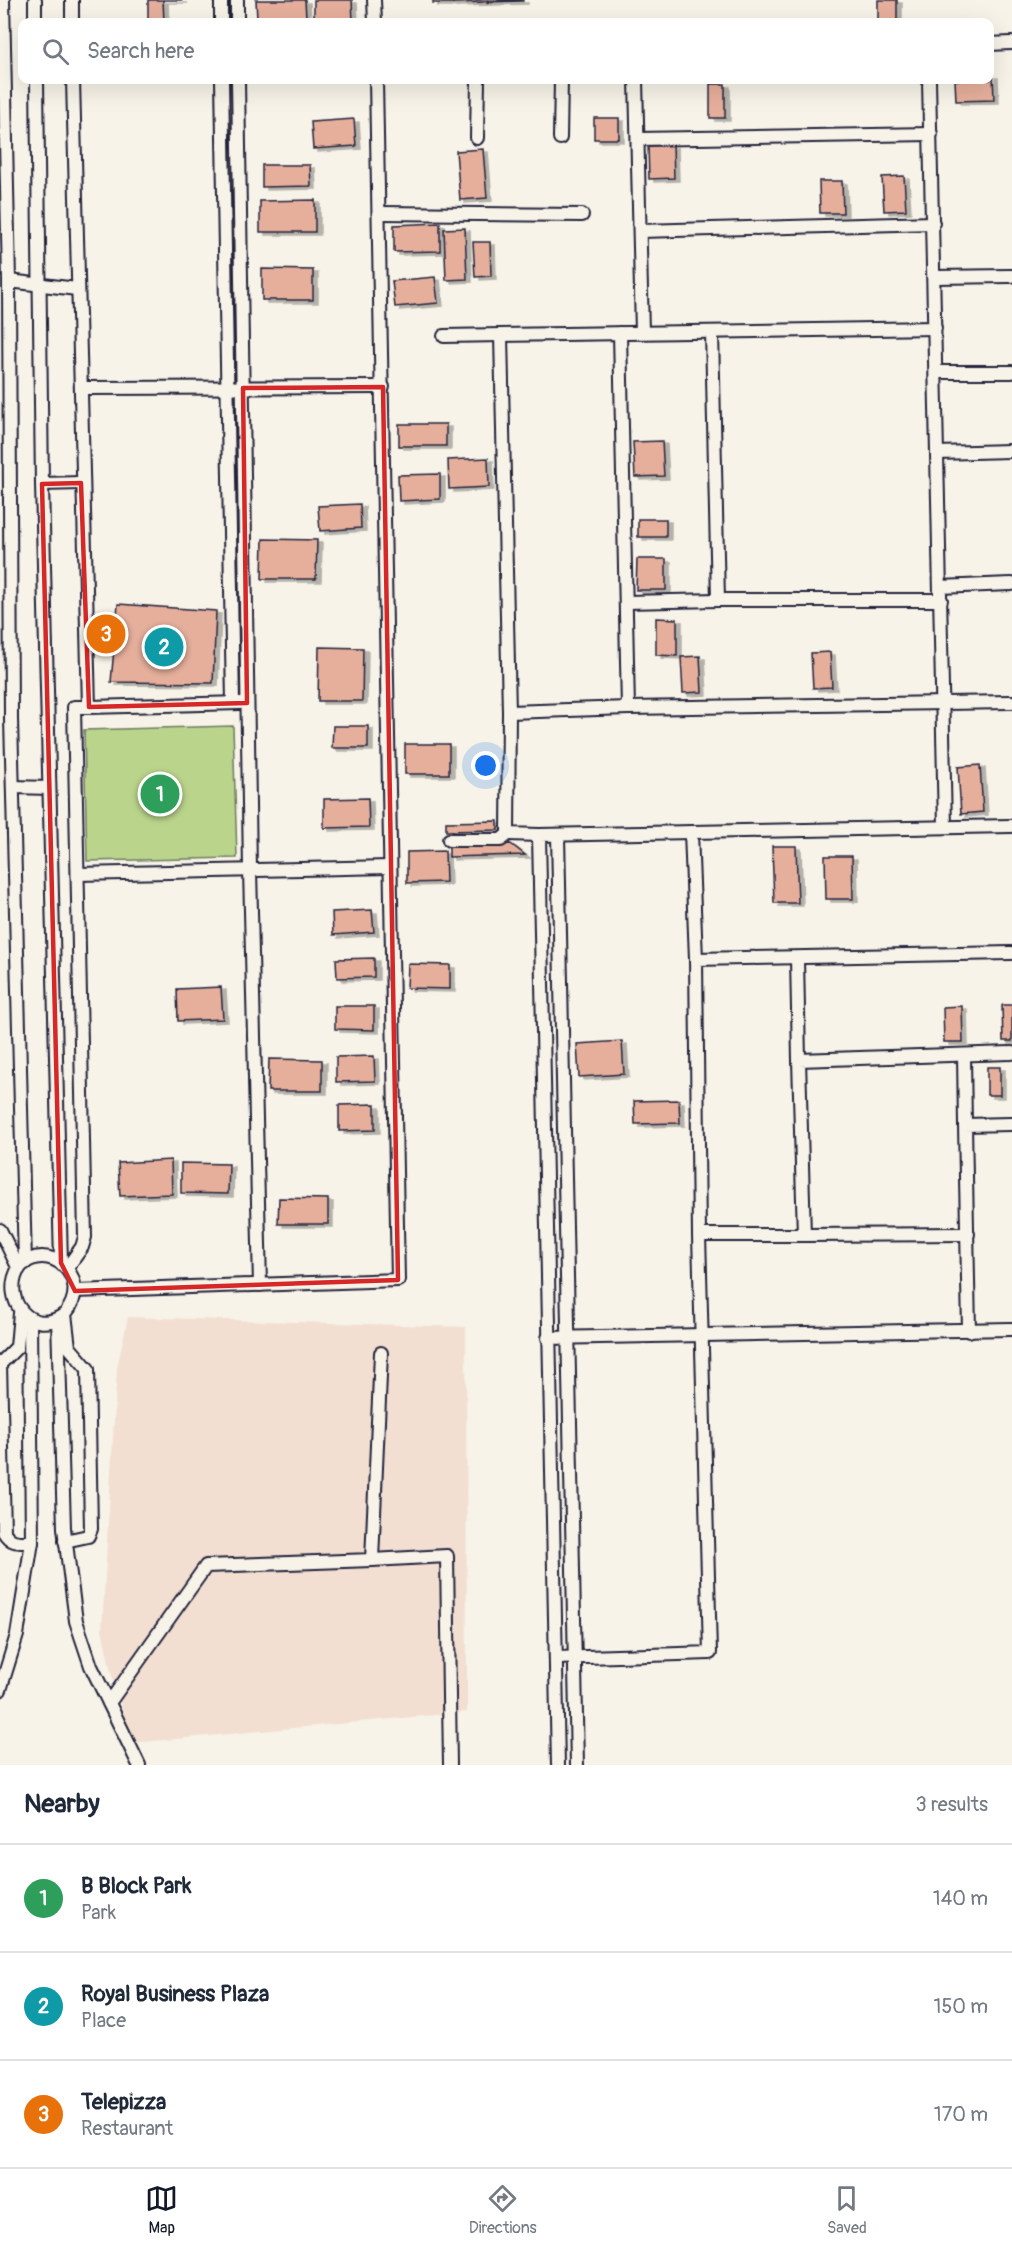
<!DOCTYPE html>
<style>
body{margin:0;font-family:Pangolin,sans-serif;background:#f2f2f3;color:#1f2937}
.you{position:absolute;left:486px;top:766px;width:21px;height:21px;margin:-15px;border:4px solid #fff;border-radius:50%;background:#1a73e8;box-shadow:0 0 0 9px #1a73e833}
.badge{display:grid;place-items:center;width:39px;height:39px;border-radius:50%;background:#111827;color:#fff;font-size:20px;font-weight:700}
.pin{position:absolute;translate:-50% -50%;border:3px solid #fff;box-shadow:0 2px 6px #0006}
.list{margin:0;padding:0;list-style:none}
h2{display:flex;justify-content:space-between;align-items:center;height:78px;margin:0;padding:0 24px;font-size:26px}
h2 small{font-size:20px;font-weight:400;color:#747a83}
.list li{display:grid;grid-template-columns:39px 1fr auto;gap:18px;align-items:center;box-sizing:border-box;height:108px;padding:0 24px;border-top:2px solid #e0e1e3}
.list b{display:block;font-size:22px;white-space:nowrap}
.list p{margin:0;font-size:20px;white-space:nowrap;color:#747a83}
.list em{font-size:20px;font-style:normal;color:#747a83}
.icon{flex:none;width:33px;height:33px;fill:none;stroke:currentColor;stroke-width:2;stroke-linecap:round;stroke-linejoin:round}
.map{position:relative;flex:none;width:1012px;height:1765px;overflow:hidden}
.search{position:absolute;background:#fff;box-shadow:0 6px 24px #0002;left:18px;right:18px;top:18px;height:66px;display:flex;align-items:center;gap:15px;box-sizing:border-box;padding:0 21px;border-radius:12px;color:#747a83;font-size:22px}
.sheet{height:402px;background:#fff}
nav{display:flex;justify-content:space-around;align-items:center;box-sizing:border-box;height:84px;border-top:2px solid #e0e1e3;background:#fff;font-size:16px;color:#747a83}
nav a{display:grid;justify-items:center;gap:3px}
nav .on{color:#111827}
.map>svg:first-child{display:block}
</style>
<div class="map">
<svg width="1012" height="1765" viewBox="0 0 1012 1765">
<defs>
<filter id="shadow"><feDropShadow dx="5" dy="3" stdDeviation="0" flood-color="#0004"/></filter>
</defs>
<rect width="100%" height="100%" fill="#f7f3e8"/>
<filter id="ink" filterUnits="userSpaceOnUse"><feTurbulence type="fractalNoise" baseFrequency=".0167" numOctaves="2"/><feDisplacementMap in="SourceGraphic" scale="12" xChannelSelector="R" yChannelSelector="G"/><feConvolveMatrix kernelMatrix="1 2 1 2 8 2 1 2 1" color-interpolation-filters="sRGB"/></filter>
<g filter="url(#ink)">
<polygon fill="#f2dfd1" points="128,1317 466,1327 467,1712 132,1743 111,1672 102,1629 117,1368"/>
<polygon fill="#bad48b" stroke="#6e7b63" stroke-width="1.5" points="233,726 237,858 87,861 84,730"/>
<g fill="#e6af9c" stroke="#22223b" stroke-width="1.5" filter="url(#shadow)">
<polygon points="148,0 183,0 163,0 164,22 148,22"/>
<polygon points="256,0 305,0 306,17 257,19"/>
<polygon points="314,0 352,0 353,21 314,22"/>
<rect x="433" y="0" width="20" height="3"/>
<polygon points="453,0 488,0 488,2 453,3"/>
<polygon points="488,0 523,0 523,1 488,2"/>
<rect x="878" y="0" width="19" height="22"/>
<polygon points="990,75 993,75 994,100 956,101 955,80 990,80"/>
<rect x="710" y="84" width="15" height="34"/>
<rect x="594" y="118" width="25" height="21"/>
<polygon points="354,119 356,146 313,149 311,122"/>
<polygon points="673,145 674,178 649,179 648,146"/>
<polygon points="483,149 487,198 460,200 456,151"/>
<polygon points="262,165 310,165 311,186 262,187"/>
<polygon points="904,176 906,210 884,211 882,177"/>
<polygon points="819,181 842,181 843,213 820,213"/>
<polygon points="315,200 315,232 260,232 260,201"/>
<polygon points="440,223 440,251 394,252 394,225"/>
<polygon points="465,228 467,279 446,280 444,229"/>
<polygon points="473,242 490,242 491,276 475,277"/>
<polygon points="262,269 313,270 313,300 262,300"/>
<polygon points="435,277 438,303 395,307 392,281"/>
<rect x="399" y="424" width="47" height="22"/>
<polygon points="662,441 664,476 635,477 633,442"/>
<polygon points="488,458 489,487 449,489 448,460"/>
<polygon points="440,474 440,499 399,501 398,475"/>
<polygon points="360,504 361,528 320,531 318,506"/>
<rect x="638" y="519" width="28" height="18"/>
<polygon points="263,539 317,540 316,579 262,579"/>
<polygon points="637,559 666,559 666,590 636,590"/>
<polygon points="118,604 216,611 213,683 111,682"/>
<polygon points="656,618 677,619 677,656 656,655"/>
<polygon points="319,647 363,648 362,701 318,701"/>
<polygon points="830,652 832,687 813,688 811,653"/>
<polygon points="700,656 702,692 683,693 681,657"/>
<polygon points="333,726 368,726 368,748 332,748"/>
<rect x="405" y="744" width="44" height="30"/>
<polygon points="980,765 983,812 961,814 958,767"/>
<polygon points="368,798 369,827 324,828 324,799"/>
<polygon points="498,821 498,830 446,831 446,822"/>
<polygon points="511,844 525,855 449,857 449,845"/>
<polygon points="772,846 796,846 798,903 774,903"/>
<polygon points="445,851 446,882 407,883 407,852"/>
<polygon points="825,856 852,856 853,899 826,899"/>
<polygon points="372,910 374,932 333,935 332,912"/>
<polygon points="374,958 374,977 337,978 336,959"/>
<polygon points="408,964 450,965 450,989 407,988"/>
<polygon points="221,987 223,1019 178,1021 177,989"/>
<polygon points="1002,1005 1012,1005 1012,1041 1003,1041"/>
<polygon points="335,1006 374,1006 374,1030 335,1029"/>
<polygon points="962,1006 963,1042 944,1042 943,1007"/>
<polygon points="622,1041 624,1074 579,1077 577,1044"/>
<polygon points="374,1056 375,1081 336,1082 336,1057"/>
<polygon points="269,1059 322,1060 322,1091 268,1091"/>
<rect x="987" y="1067" width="13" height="28"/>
<polygon points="679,1100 680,1123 635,1124 634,1101"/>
<polygon points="375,1104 375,1130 339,1131 339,1105"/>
<polygon points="171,1160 172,1194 120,1196 118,1163"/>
<polygon points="181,1163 229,1164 228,1194 181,1193"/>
<polygon points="279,1198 328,1199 328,1224 278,1224"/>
</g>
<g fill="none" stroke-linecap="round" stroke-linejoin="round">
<g stroke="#22223b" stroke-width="16">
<g id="minor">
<polyline points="3,0 9,281 11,719 25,1263"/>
<polyline points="35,0 35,22"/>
<polyline points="72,0 72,22"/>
<polyline points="221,0 221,22"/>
<polyline points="237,0 237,22"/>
<polyline points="374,0 375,22"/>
<polyline points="990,44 1012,43"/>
<polyline points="37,80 42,484 61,1263"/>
<polyline points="222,80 233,703"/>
<polyline points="238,80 250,870 260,1285"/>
<polyline points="636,80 642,332"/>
<polyline points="929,80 945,827"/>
<polyline points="477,138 478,80"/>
<polyline points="560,138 561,80"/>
<polyline points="638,139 931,134"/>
<polyline points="380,213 582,215"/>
<polyline points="641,231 933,223"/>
<polyline points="934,277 1012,276"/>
<polyline points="9,281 77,289"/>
<polyline points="712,332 718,600 941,600"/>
<polyline points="620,333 628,708 1012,702"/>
<polyline points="501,335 509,712 508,834 539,835"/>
<polyline points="444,336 935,328"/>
<polyline points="936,372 1012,372"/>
<polyline points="82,388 383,387"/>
<polyline points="937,453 1012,451"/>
<polyline points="42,484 81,483"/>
<polyline points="940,587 1012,584"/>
<polyline points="626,602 718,600"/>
<polyline points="89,707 240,703"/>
<polyline points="509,712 628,708"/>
<polyline points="13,787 49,788"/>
<polyline points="691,832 696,959"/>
<polyline points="558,835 577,1765"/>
<polyline points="449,840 501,840 508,834"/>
<polyline points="78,874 389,867"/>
<polyline points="797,958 799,1060"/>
<polyline points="964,1055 965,1125"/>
<polyline points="0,1230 19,1269"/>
<polyline points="968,1234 804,1235 799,1060 1012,1053"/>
<polyline points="699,1235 804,1235"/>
<polyline points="67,1268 82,1247 85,1237 74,707 89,707 73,80"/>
<polyline points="75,1291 398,1280 376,80"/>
<path d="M20,1313l-3,34 -17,17 4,168c7,12 15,10 28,10"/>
<path d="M65,1314c-33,25 -65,-15 -46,-46 28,-31 76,10 46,46l4,33 19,22 3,160 -3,7 -23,5"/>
<polyline points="58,1319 64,1528 76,1621 91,1666 139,1765"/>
<polyline points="969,1331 965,1125 1012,1124"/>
<polyline points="548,1338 1012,1329"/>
<polyline points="372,1560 447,1556 450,1765"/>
<polyline points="556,1658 710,1653 699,1235 696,959 1012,953"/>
<polyline points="0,1690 17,1635 32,1542 30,1319"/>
<polyline points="109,1703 206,1566 372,1560 381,1353"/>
<polyline points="558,1765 539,835 1012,826"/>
</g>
</g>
<use href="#minor" stroke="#f7f3e8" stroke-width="12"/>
</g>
</g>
<path fill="none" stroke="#d62828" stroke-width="4.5" stroke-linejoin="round" d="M383,387l15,893 -323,11 -14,-28 -19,-779 39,-1 8,224 158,-4 -4,-315z"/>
</svg>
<div class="you"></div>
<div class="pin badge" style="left:160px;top:794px;background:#2e9e5b">1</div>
<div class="pin badge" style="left:164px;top:647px;background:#0f9aa8">2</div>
<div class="pin badge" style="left:106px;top:634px;background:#e8710a">3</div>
<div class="search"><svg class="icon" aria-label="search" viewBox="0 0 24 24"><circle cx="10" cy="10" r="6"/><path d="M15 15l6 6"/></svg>Search here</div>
</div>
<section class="sheet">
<h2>Nearby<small>3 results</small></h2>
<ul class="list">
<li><span class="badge" style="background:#2e9e5b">1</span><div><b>B Block Park</b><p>Park</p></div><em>140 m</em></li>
<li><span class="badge" style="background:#0f9aa8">2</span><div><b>Royal Business Plaza</b><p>Place</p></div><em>150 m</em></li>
<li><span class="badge" style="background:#e8710a">3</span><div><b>Telepizza</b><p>Restaurant</p></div><em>170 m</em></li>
</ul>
</section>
<nav>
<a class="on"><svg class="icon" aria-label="map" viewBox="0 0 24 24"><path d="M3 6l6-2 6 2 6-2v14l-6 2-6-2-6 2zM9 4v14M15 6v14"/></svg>Map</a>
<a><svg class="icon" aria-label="directions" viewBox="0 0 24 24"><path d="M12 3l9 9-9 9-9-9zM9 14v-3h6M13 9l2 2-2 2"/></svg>Directions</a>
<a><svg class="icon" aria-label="saved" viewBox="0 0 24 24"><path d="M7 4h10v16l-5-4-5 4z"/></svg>Saved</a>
</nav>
